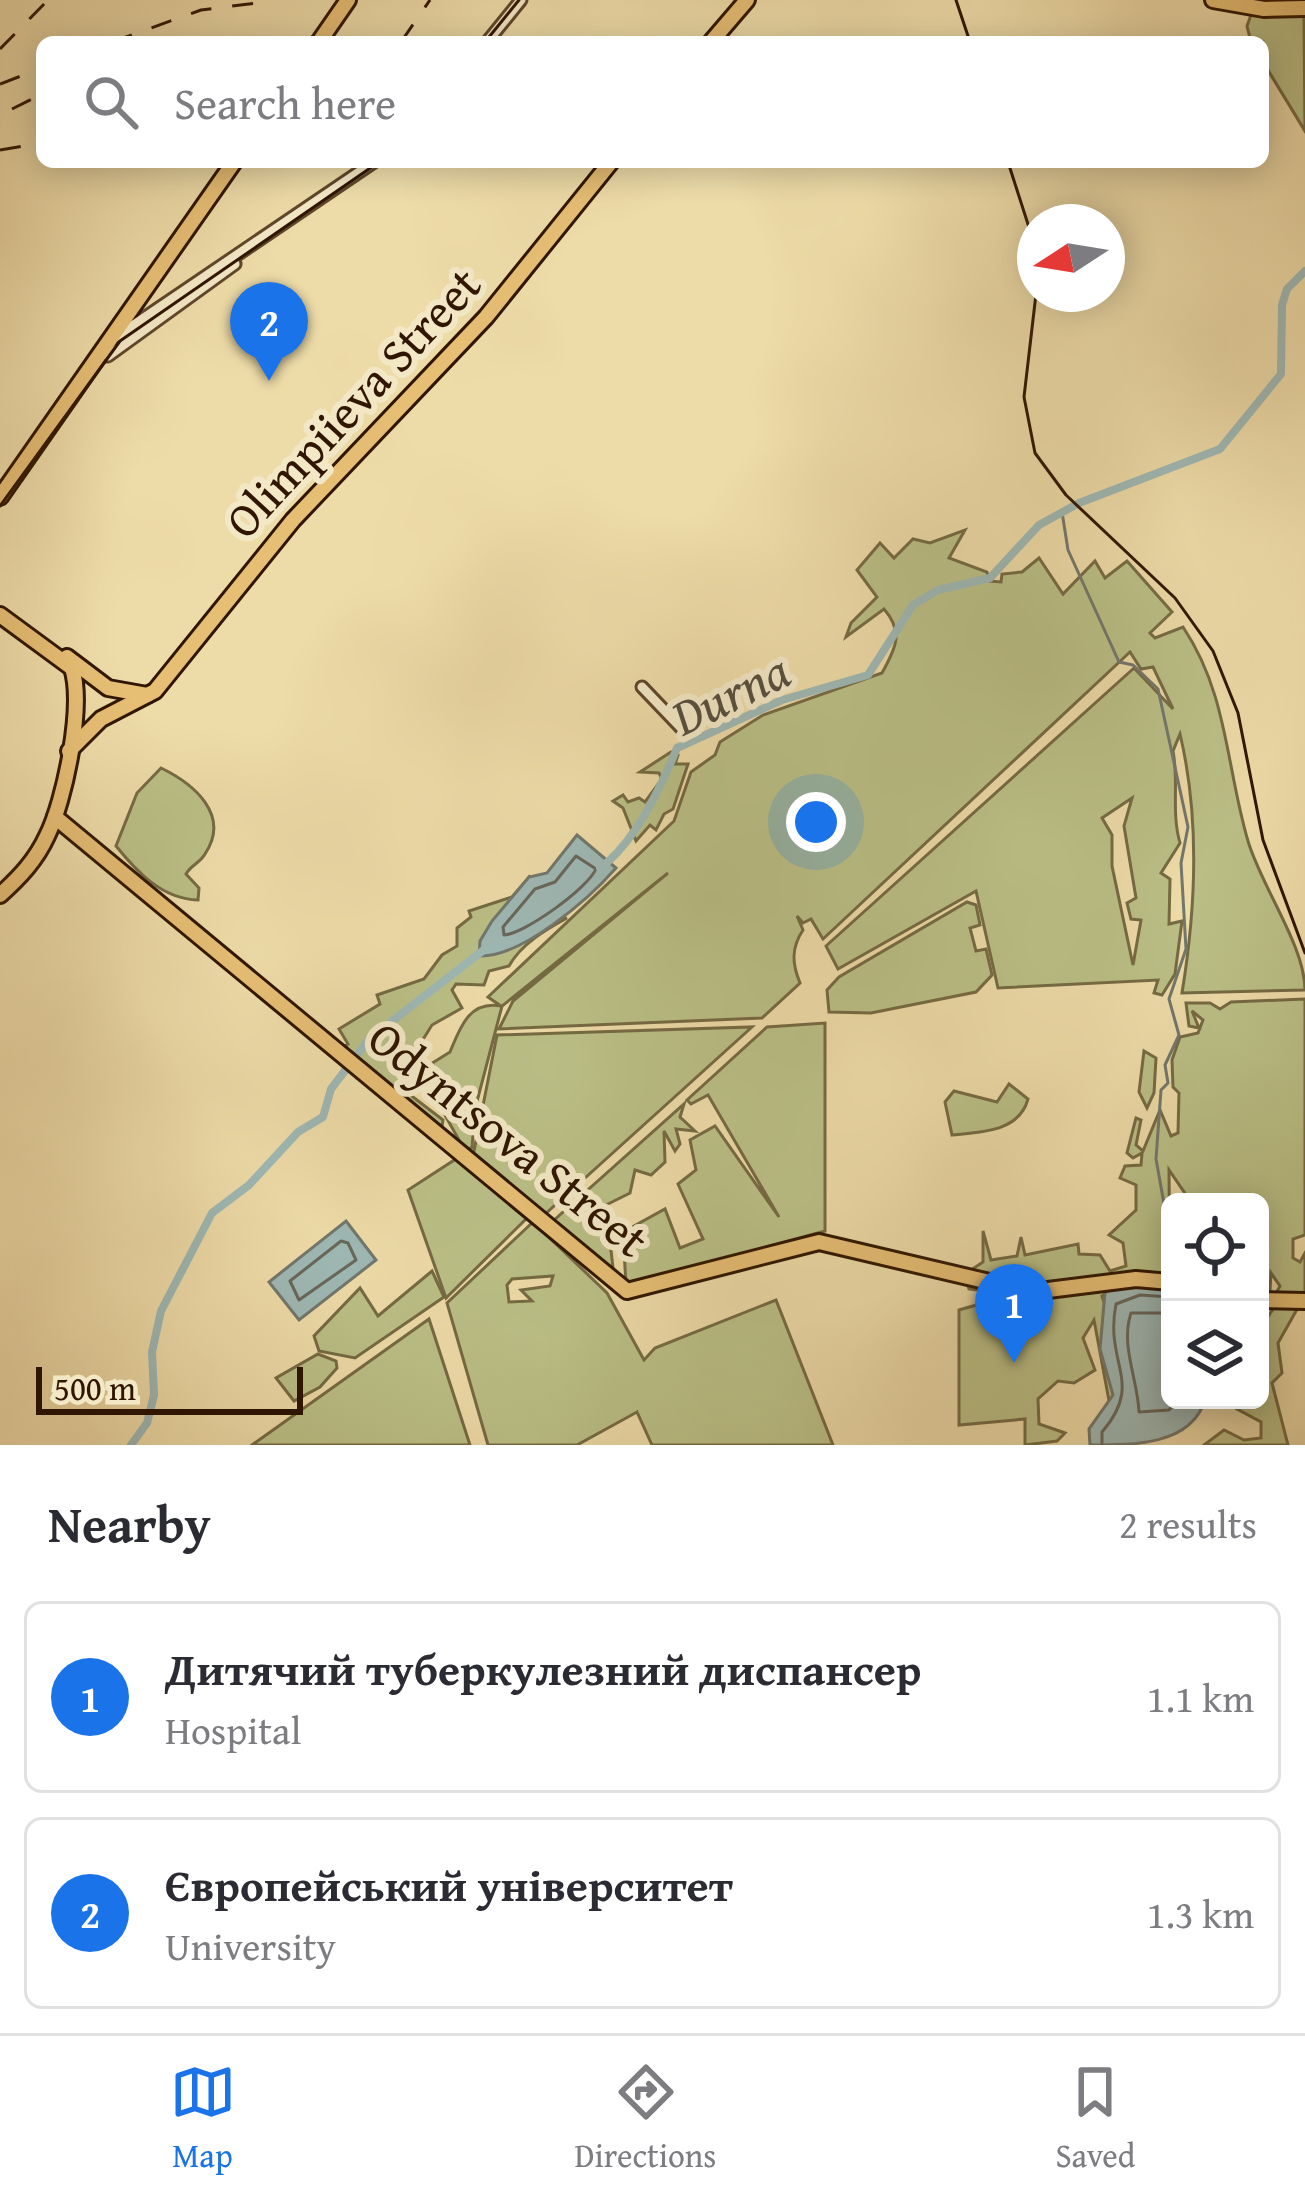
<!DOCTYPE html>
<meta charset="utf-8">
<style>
body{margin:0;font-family:"Gentium Book Plus",serif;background:#f7f7f7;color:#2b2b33}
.controls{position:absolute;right:36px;bottom:36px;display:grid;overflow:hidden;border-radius:18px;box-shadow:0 6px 30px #0003}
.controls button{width:108px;height:108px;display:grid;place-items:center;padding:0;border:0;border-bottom:3px solid #e1e1e2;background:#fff;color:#2b2b33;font:60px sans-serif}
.compass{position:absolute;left:1017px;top:204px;width:108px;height:108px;border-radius:50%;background:#fff;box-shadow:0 6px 30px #0003;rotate:258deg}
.scale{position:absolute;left:36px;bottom:30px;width:267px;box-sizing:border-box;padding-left:12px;border:6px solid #301600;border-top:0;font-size:33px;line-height:42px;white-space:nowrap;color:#301600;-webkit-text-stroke:9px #f3e8c6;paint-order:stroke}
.you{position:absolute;left:816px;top:822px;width:42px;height:42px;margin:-30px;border:9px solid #fff;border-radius:50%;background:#1a73e8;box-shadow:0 0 0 18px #1a73e833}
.badge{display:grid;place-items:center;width:78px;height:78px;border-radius:50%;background:#1a73e8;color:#fff;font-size:39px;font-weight:700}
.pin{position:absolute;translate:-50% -99px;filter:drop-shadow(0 3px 6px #0008)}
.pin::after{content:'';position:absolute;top:63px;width:42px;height:36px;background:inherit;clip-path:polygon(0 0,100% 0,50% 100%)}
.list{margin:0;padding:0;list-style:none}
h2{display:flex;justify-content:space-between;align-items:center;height:156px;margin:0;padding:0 48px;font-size:51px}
h2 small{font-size:39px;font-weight:400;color:#7c7c81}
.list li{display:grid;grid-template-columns:78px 1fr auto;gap:36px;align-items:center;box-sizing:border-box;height:192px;margin:0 24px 24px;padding:0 24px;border:3px solid #e1e1e2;border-radius:18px}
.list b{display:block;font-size:45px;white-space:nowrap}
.list p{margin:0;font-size:39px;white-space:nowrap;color:#7c7c81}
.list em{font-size:39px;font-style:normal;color:#7c7c81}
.icon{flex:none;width:66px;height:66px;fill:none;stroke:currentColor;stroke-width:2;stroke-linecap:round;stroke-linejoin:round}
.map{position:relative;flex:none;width:1305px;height:1445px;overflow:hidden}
.search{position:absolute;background:#fff;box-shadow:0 6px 30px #0003;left:36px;right:36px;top:36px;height:132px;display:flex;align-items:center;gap:30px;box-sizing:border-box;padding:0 42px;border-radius:18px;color:#7c7c81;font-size:45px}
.sheet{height:588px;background:#fff}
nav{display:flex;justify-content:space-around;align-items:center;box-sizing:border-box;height:168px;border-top:3px solid #e1e1e2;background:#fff;font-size:33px;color:#7c7c81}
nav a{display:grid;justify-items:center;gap:6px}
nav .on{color:#1a73e8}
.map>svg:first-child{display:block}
</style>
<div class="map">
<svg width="1305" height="1445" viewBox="0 0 1305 1445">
<rect width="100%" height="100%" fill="#eddba8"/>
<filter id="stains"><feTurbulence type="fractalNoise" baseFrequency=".00167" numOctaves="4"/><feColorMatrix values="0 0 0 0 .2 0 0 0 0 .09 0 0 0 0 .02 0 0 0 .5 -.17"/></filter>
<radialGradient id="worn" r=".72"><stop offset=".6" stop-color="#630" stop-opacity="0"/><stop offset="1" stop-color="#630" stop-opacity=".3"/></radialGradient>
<g fill="#babf86" stroke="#756a43" stroke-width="3" fill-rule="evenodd">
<polygon points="1251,15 1304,15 1305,131 1263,62 1263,42 1251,42 1247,26"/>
<path d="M965,530l-16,28 38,14 2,9 12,1 1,-8 20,-2 17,-14 24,36 32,-33 10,17 22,-17 45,51 -22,21 5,5 28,-11c45,67 43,140 65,214 13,45 57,105 57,149l-123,3c14,-85 18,-175 -2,-259l-7,17c6,30 -2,61 7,92l-19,30 9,6 -1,45 13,-3 -7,53 -13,21 -8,-2 4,-13 -160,8 -22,-97 -138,78 -12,-23 308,-278 39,41 -20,-42 -12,2 -11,-17 -307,287 -12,-20 -8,4 -6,-7 6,14c-12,18 -11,34 -3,53l-38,35 -263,11 14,-28 155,-128 -166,133 -27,103 -3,39 -8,1 -36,-64 -2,-18 24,-15c10,-24 19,-52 51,-46l-13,-9 186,-176 17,-49 24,-17 5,-13 43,-27 119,-42c14,-25 22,-41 2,-64l-38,28 5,-14 26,-26 -20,-27 23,-27 14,15 19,-19 17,4zM1132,798l-8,28 12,72 -9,5 4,16 10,1 -8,45 -21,-99v-31l-10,-17z"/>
<polygon points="671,752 678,755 675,764 688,764 673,809 664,814 656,830 650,825 636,841 623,808 613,801 623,795 628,802 639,798 645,802 662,779 659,773 640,772"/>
<path d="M161,768c33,16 70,47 44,86 -5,9 -14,11 -19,20l13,14 -1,12c-36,-1 -61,-28 -82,-54l21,-53z"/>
<path d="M529,877l19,46 19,-5c-20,11 -46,26 -58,48l-20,5 -5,14 -28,-1 -4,6 10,18 -30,17 -15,24 -12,1 4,44 34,26 -1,7 -98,-80 4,-3 -9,-15 41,-25 -3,-9 47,-16 18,-24 15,-9v-18l14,-11 -2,-6 43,-14z"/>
<polygon points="967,902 976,905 980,925 970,928 976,951 986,949 992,975 976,992 871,1013 829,1012 827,990 839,977"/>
<polygon points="1305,999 1305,1235 1293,1239 1293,1258 1300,1262 1305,1253 1305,1296 1275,1295 1280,1286 1271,1273 1270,1290 1260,1296 1260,1202 1191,1202 1169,1170 1170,1273 1108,1275 1034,1289 968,1272 983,1262 983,1231 991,1260 1017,1256 1021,1237 1025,1255 1078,1244 1079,1254 1100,1255 1110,1271 1126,1266 1123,1243 1109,1235 1136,1210 1136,1185 1120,1178 1125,1166 1141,1165 1142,1153 1133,1158 1127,1153 1136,1118 1141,1120 1136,1145 1143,1151 1160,1110 1171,1136 1178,1133 1179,1093 1173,1087 1172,1060 1180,1037 1198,1033 1203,1020 1192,1011 1199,1028 1189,1026 1186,1003 1210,1003 1220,1009 1231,1002"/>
<polygon points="825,1023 825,1231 626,1285 623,1232 665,1209 680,1248 703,1239 678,1184 696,1170 690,1140 715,1126 779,1217 708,1095 691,1104 687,1100 767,1027"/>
<polygon points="752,1027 544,1215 473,1156 497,1035"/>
<polygon points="1144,1051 1156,1058 1154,1093 1147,1108 1139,1092"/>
<path d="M1009,1084l19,15c-9,33 -47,33 -76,36l-7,-33 9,-11 43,11z"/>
<polygon points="684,1104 680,1117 695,1131 676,1129 680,1144 675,1151 664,1131 665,1162 651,1175 635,1170 630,1193 606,1205 614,1277 552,1222"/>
<polygon points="459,1157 527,1218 446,1298 408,1190"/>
<path d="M533,1222l74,71 37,67 11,-12 121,-48 57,145h-181l-15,-33 -60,33h-89l-41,-142zM553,1276l-3,10 -29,4 11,11 -23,1 -2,-17 5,-6z"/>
<polygon points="432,1271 444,1297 355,1358 319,1351 314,1336 360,1288 378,1316"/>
<polygon points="966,1280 1034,1294 1113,1288 1102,1296 1131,1383 1110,1406 1094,1320 1083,1338 1095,1370 1074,1383 1058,1381 1038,1399 1039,1424 1065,1433 1057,1441 1025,1445 1025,1419 959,1425 959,1310 1012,1295 969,1289"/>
<polygon points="1300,1304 1278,1343 1282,1373 1272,1383 1288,1445 1204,1445 1224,1430 1244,1440 1261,1438 1261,1422 1237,1409 1245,1400 1260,1400 1260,1328 1276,1305"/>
<polygon points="429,1319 470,1445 252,1445"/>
<polygon points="318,1354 336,1361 337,1368 320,1387 294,1401 276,1378"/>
</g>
<g fill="#9eb8b4" stroke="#72776c" stroke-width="3">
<path d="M577,835l39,33c-27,31 -95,90 -137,88l1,-15 12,-20 37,-44 18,-4z"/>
<polygon points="346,1221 376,1260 299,1320 269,1282"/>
<path d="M1138,1283l32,4v113h35c-14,45 -70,45 -115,45l-1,-16 24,-34 -13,-46 5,-57z"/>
</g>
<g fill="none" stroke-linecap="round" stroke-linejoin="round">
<g stroke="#67675a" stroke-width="3">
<path d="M576,856l20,13c-9,20 -72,65 -92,66l-1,-8 32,-38 20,-7z"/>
<polygon points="341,1241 348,1243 356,1260 299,1300 290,1281"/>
<path d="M1170,1313h-39c-11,32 7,67 8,99l30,-2 9,-10"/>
<path d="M1102,1445v-13c43,-50 2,-67 14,-128l24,-9 30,2"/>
</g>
<polyline stroke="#72776c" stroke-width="3" points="1062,512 1068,550 1119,662 1133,665 1158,689 1188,827 1181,863 1186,949 1169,999 1179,1035 1165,1065 1168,1083 1161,1090 1156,1159 1170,1237"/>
<g stroke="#9eb8b4" stroke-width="8">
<path d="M600,868c34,-24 61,-81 77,-120l105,-48 86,-25 45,-70 25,-15 52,-12 49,-53 40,-22 141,-54 61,-75 1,-69 5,-16 18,-18"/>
<polyline points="131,1445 147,1423 154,1395 152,1352 161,1311 212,1213 249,1185 298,1132 323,1117 331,1089 369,1039 485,949"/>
</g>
<g stroke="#5f472a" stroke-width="15">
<g id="minor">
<polyline points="487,42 521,0"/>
<polyline points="116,337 374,162"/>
<polyline points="108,356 235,264"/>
<polyline points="642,687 685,732"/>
</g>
</g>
<g stroke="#301600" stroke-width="20">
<g id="major">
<polyline points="1213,0 1264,9 1305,8"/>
<polyline points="319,42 348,0"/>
<polyline points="711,42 747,0"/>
<polyline points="0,497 234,162"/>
<path d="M0,615l72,53c12,38 -7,132 -25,168 -11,24 -27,41 -47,59"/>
<polyline points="67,657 108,688 147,695"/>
<polyline points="69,751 101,719 155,691 293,520 486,317 611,162"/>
<polyline points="55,817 627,1291 819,1242 1032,1292 1136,1279 1170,1282"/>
<polyline points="1260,1300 1305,1301"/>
</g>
</g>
<use href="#minor" stroke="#f3e8c6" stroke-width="9"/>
<use href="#major" stroke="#e6be74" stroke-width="14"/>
<g stroke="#301600" stroke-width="3">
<polyline points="956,0 970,42"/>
<polyline points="485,42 519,0"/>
<polyline points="1008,162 1035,246"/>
<polyline points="1036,294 1024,397 1035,453 1066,495 1175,598 1213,651 1238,713 1263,840 1305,953"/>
<polyline points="0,506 120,341 379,162"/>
</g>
<g stroke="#301600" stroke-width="3" stroke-dasharray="21 21" stroke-linecap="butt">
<polyline points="112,42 201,10 265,2"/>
<polyline points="401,42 430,0"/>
<polyline points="0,49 48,0"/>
<polyline points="0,84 42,68"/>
<polyline points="12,109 42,94"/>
<polyline points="0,150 42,143"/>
</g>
</g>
<g text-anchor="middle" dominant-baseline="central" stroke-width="12" stroke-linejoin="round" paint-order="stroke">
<g font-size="48" fill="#301600" stroke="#f3e8c6">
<text transform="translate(352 402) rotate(-47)">Olimpiieva Street</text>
<text transform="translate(509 1138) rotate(39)">Odyntsova Street</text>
</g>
<g font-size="51" font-style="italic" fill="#564f3f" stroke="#f3e8c6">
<text transform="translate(730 693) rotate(-26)">Durna</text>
</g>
</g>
<rect width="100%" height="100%" filter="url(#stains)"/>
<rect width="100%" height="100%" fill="url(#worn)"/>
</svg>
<div class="controls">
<button><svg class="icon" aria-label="locate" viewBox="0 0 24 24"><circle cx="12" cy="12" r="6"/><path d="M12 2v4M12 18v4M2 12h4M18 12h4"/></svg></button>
<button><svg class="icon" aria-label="layers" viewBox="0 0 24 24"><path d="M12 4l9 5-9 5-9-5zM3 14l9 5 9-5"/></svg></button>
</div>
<svg class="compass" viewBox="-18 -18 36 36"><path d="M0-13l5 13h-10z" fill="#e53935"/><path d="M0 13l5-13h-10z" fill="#7c7c81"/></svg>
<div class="scale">500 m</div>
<div class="you"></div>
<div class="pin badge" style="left:1014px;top:1363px">1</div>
<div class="pin badge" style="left:269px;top:381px">2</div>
<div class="search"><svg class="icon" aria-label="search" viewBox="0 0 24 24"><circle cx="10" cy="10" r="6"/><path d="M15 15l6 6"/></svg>Search here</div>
</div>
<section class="sheet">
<h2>Nearby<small>2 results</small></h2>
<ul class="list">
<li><span class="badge">1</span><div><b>Дитячий туберкулезний диспансер</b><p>Hospital</p></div><em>1.1 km</em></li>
<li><span class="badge">2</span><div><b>Європейський університет</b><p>University</p></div><em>1.3 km</em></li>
</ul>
</section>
<nav>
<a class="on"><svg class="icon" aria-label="map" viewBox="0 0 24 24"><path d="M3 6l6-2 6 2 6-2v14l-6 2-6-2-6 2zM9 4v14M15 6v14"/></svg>Map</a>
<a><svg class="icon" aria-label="directions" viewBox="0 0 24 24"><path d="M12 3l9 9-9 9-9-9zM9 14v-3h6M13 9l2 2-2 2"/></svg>Directions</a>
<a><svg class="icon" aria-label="saved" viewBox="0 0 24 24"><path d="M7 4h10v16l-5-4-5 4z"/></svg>Saved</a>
</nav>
